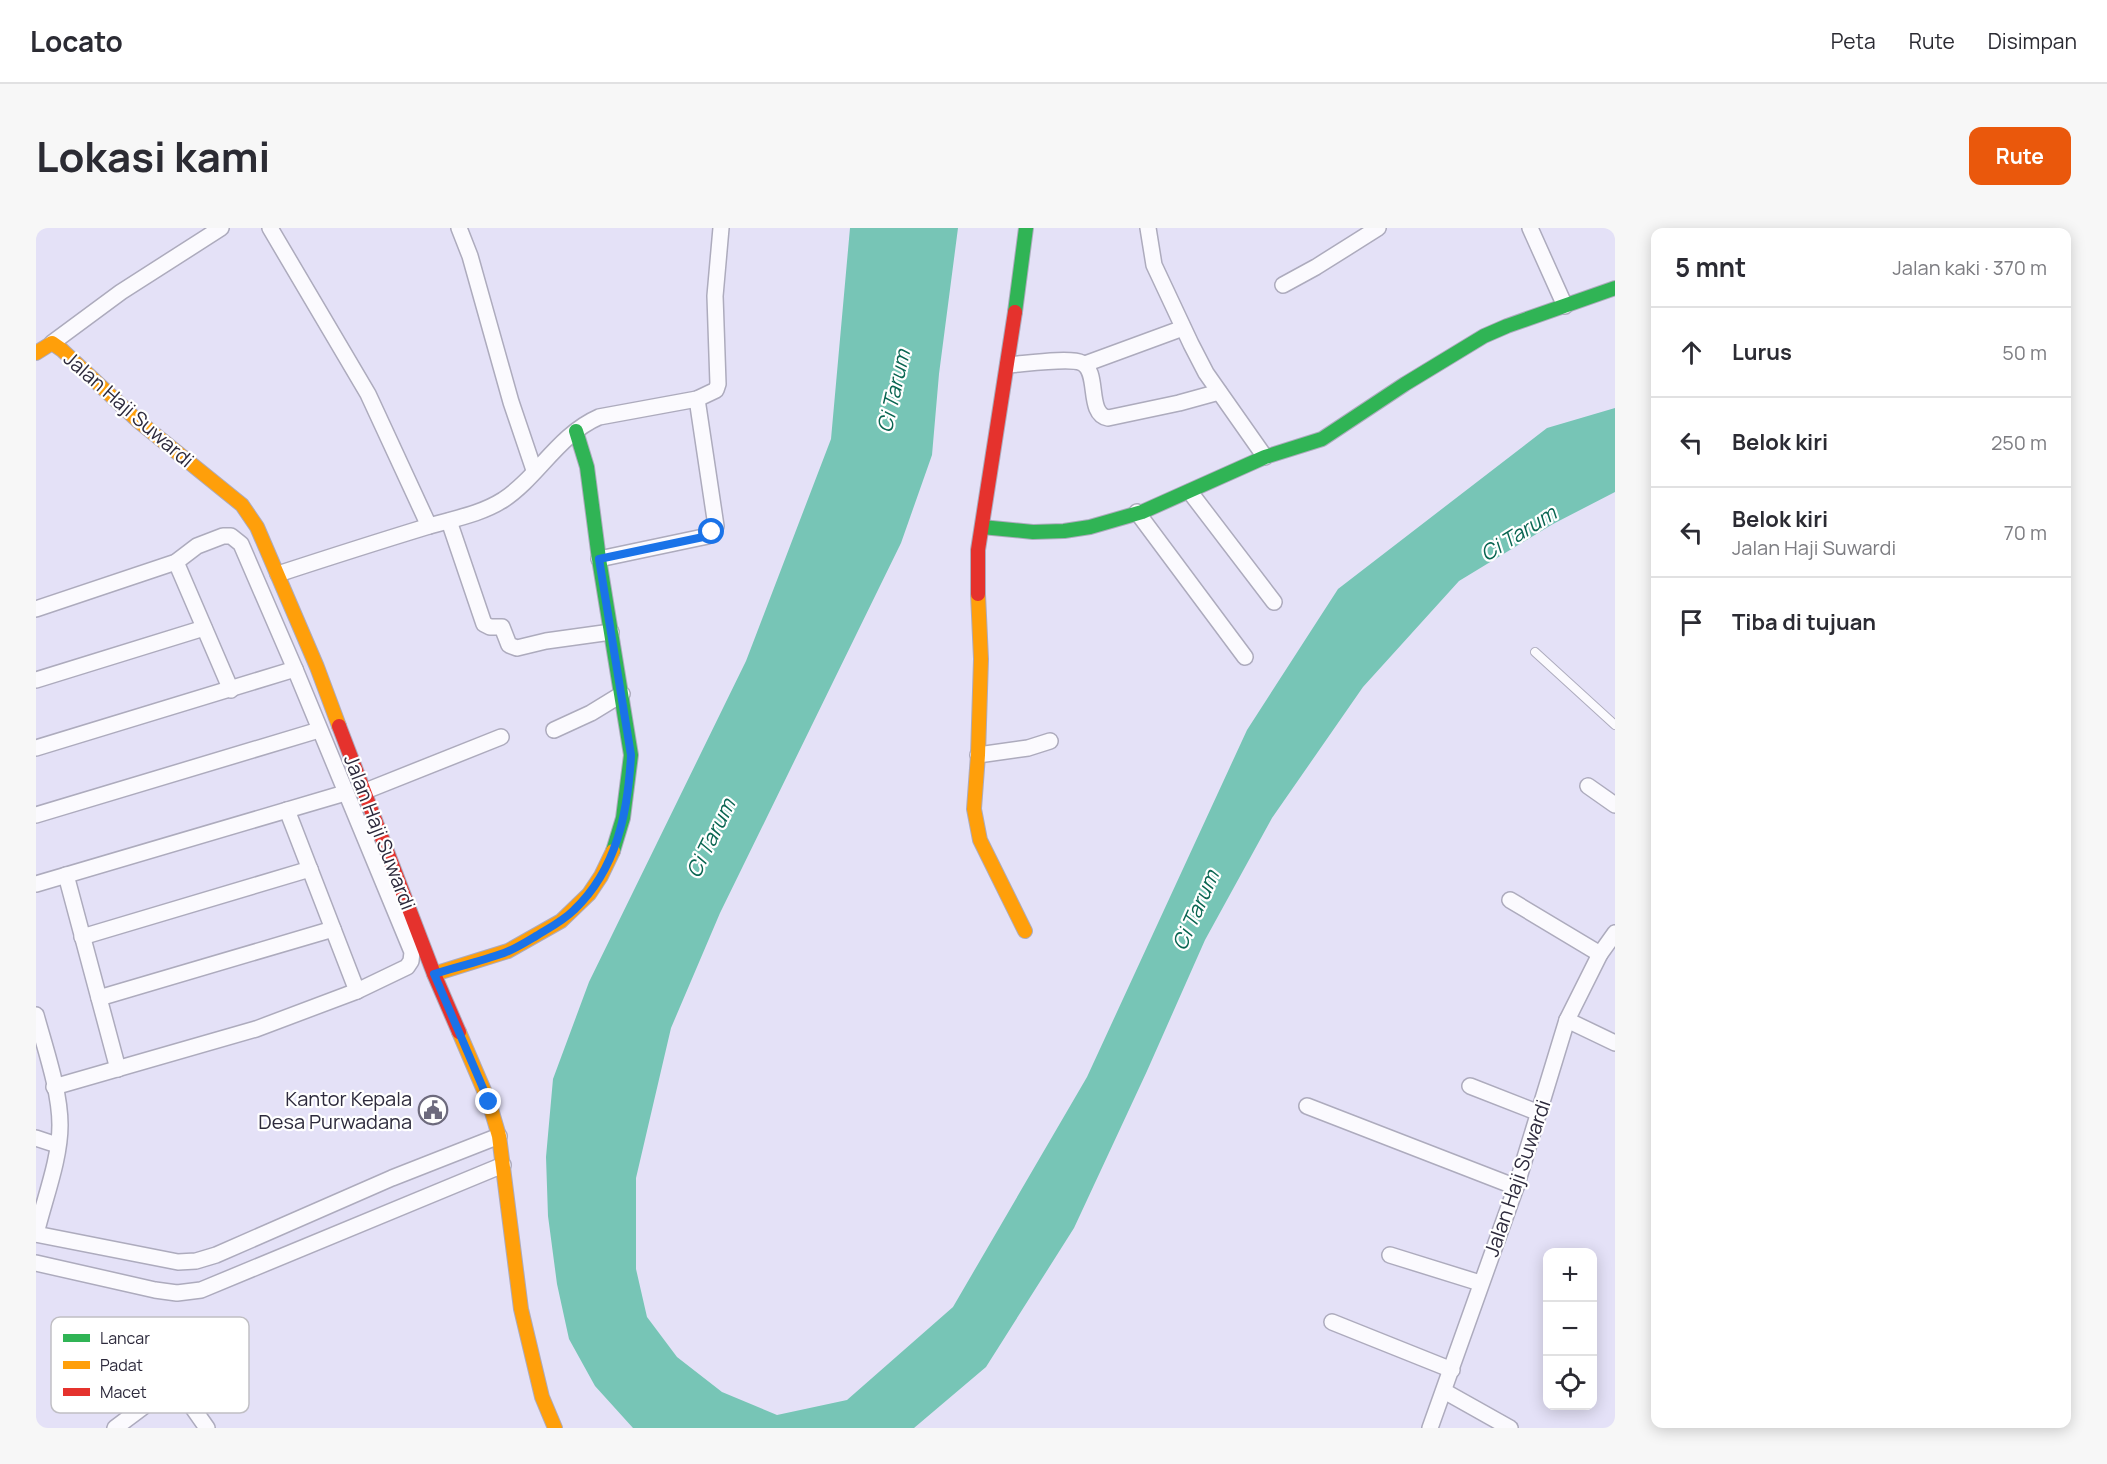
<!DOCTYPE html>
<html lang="id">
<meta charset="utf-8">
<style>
body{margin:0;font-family:Manrope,sans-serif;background:#f7f7f7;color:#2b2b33}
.controls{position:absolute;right:18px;bottom:18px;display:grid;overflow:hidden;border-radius:12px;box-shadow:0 3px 15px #0003}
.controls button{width:54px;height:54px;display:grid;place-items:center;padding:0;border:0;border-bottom:2px solid #e1e1e2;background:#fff;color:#2b2b33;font:30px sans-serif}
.stop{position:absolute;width:18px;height:18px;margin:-14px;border:4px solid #1a73e8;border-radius:50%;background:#fff}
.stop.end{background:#1a73e8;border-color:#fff;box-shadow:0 2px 6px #0008}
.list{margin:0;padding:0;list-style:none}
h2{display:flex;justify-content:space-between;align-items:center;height:78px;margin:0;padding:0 24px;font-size:26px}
h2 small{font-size:20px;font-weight:400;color:#7c7c81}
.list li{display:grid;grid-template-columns:39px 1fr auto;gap:18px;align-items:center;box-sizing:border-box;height:90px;padding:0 24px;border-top:2px solid #e1e1e2}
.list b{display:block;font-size:22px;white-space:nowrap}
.list p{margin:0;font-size:20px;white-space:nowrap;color:#7c7c81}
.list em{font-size:20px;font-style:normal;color:#7c7c81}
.icon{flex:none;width:33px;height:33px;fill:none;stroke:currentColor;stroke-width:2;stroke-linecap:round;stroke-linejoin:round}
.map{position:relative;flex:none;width:1579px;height:1200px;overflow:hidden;border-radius:12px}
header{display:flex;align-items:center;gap:36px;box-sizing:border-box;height:84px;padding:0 30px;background:#fff;border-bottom:2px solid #e1e1e2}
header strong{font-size:28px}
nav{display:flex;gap:33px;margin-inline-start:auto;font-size:21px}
.intro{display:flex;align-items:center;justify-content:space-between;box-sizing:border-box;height:144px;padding:0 36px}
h1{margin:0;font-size:42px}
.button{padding:15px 27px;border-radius:12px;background:#ea580c;color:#fff;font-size:21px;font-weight:700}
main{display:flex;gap:36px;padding:0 36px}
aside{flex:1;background:#fff;border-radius:12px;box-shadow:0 3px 15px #0003}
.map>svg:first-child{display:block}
</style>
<header>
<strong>Locato</strong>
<nav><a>Peta</a><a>Rute</a><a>Disimpan</a></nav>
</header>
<div class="intro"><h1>Lokasi kami</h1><a class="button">Rute</a></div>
<main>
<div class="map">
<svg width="1579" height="1200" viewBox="0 0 1579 1200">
<rect width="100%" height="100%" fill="#e4e1f7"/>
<polygon fill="#77c5b6" points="814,0 922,0 903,146 896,227 865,315 684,685 635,800 600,950 600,1041 611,1089 641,1129 686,1164 741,1187 811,1172 917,1079 1051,849 1211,502 1302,361 1511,200 1579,180 1579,264 1517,296 1423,353 1327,459 1236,590 1169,712 1111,843 1038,1000 950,1139 878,1200 597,1200 559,1158 533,1111 521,1056 512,988 510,929 517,851 553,754 710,433 795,211"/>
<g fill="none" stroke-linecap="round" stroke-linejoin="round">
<g stroke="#adabbd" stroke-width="10">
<polyline id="lane" points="1499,424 1579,497"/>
</g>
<g stroke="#adabbd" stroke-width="18">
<g id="street">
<polyline points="234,0 332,166 393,298"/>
<polyline points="423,0 434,28 475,174 498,242"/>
<polyline points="1112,0 1118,37 1155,116 1170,145 1229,229"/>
<polyline points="1494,0 1529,78"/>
<polyline points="1247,57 1280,39 1342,0"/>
<polyline points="16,115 85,64 185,0"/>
<polyline points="1049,136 1147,100"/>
<path d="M972,137c16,-1 62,-8 74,-2 18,9 4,51 26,55l71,-15 40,-11"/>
<polyline points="1154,264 1238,374"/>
<polyline points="1101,284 1209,429"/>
<polyline points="413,293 448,396 454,399 466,399 473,417 481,420 510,413 575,404"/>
<polyline points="563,331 672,308 676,304 680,298 661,171"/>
<polyline points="140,334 195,462"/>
<path d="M242,346c49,-16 99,-32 148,-47 26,-8 53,-12 77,-27 35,-23 55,-65 96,-83l98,-18 19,-9 2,-6 -3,-88 6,-68"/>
<polyline points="0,381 140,334 161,318 187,308 195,308 205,316 259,441 376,724 375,733 371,739 321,763 220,801 18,859"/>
<polyline points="0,452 168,400"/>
<polyline points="518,502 555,485 586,466"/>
<polyline points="0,520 259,441"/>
<polyline points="942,527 992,520 1014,513"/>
<polyline points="1552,558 1579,577"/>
<polyline points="327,564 465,509"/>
<polyline points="251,582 321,763"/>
<polyline points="0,587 283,502"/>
<polyline points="30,647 82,841"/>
<polyline points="0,656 309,565"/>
<polyline points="1474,672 1564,726"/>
<polyline points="46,709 274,641"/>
<polyline points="63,770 297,701"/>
<path d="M0,787c9,33 24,76 24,110 0,35 -16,75 -24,109"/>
<polyline points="1531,792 1579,815"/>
<polyline points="1434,858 1503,885"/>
<polyline points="1271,878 1480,959"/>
<polyline points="0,910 21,917"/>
<polyline points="0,1006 142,1034 160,1033 180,1027 356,950 463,908"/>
<polyline points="1354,1027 1444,1055"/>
<polyline points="0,1035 119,1062 141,1065 165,1062 467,937"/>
<polyline points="1296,1094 1416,1142"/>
<polyline points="1408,1163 1474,1200"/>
<polyline points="79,1200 131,1161 138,1160 145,1163 171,1200"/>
<polyline points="1394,1200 1480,959 1531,792 1564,726 1579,705"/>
</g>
</g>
<g stroke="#adabbd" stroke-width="16">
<g id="fast">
<polyline points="979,84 990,0"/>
<polyline points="540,203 551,239 563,331 595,527 587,590 577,623"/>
<polyline points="946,299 997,304 1028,303 1054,299 1106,284 1229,229 1286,211 1369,156 1448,108 1471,98 1579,60"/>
</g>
</g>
<g stroke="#adabbd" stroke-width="16">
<g id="slow">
<polyline points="0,125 16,115 26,122 101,192 206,277 221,299 281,439 303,498"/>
<polyline points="942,366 945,431 942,527 938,581 944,612 989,703"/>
<polyline points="398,746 472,723 525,693 553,666 565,648 577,623"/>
<polyline points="423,804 453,874 463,908 485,1081 506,1169 519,1200"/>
</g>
</g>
<g stroke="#adabbd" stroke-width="16">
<g id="jam">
<polyline points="942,366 942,322 979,84"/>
<polyline points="303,498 398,746 423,804"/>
</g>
</g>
<use href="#lane" stroke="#fbfafe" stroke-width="8"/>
<use href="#street" stroke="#fbfafe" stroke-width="15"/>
<use href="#fast" stroke="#30b455" stroke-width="14"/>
<use href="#slow" stroke="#ff9f0a" stroke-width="14"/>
<use href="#jam" stroke="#e5322d" stroke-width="14"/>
</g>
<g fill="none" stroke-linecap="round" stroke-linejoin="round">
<path stroke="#1a73e8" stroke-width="8" d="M453,874l-55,-128c23,-7 47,-13 70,-21 11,-4 22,-11 32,-17 13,-8 27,-15 38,-26 43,-41 54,-98 57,-155l-32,-196 109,-23 4,-4"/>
</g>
<defs>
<g id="civic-ring" transform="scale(1.5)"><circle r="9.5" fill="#fff" stroke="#6d6a7d" stroke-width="1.5"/><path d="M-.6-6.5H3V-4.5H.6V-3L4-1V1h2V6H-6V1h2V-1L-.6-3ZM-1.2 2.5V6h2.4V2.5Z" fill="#6d6a7d"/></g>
</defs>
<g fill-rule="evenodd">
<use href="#civic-ring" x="397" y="882"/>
</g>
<g text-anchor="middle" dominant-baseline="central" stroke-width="4.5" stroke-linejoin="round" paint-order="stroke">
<g font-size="20" fill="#2d2a3c" stroke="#fff">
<text transform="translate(93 181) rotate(41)">Jalan Haji Suwardi</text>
<text transform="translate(344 604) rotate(69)">Jalan Haji Suwardi</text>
<text transform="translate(1481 950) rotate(-71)">Jalan Haji Suwardi</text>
</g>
<g font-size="20" fill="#2d2a3c" stroke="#fff" text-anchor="end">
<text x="376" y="870">Kantor Kepala<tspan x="376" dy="23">Desa Purwadana</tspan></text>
</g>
<g font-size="21" font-style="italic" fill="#096551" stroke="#fff">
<text transform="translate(857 163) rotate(-77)">Ci Tarum</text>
<text transform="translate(1482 305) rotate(-32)">Ci Tarum</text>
<text transform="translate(674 610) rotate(-64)">Ci Tarum</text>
<text transform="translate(1159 682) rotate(-66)">Ci Tarum</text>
</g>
</g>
<rect x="15" y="1089" width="198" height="96" rx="9" fill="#fff" stroke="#c0bfc4" stroke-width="1.5"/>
<rect x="27" y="1106" width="27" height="8" fill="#30b455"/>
<rect x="27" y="1133" width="27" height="8" fill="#ff9f0a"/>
<rect x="27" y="1160" width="27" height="8" fill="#e5322d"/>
<g font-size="16" fill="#2d2a3c">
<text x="64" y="1116">Lancar</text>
<text x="64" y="1143">Padat</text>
<text x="64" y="1170">Macet</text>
</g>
</svg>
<div class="controls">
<button>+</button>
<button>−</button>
<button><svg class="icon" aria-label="locate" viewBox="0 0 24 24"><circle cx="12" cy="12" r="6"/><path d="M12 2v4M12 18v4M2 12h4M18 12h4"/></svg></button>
</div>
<div class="stop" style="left:676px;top:304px"></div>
<div class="stop end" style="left:453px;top:874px"></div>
</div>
<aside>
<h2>5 mnt<small>Jalan kaki · 370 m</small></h2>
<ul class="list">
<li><svg class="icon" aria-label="ahead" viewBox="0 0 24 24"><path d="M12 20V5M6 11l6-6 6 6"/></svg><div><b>Lurus</b></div><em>50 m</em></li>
<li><svg class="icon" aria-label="left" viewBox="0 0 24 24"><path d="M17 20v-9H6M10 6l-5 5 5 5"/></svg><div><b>Belok kiri</b></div><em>250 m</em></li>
<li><svg class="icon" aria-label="left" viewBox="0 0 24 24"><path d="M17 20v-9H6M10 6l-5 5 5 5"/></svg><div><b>Belok kiri</b><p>Jalan Haji Suwardi</p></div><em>70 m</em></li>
<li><svg class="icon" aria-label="arrive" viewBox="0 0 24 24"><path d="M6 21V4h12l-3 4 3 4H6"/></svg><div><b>Tiba di tujuan</b></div></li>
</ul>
</aside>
</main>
